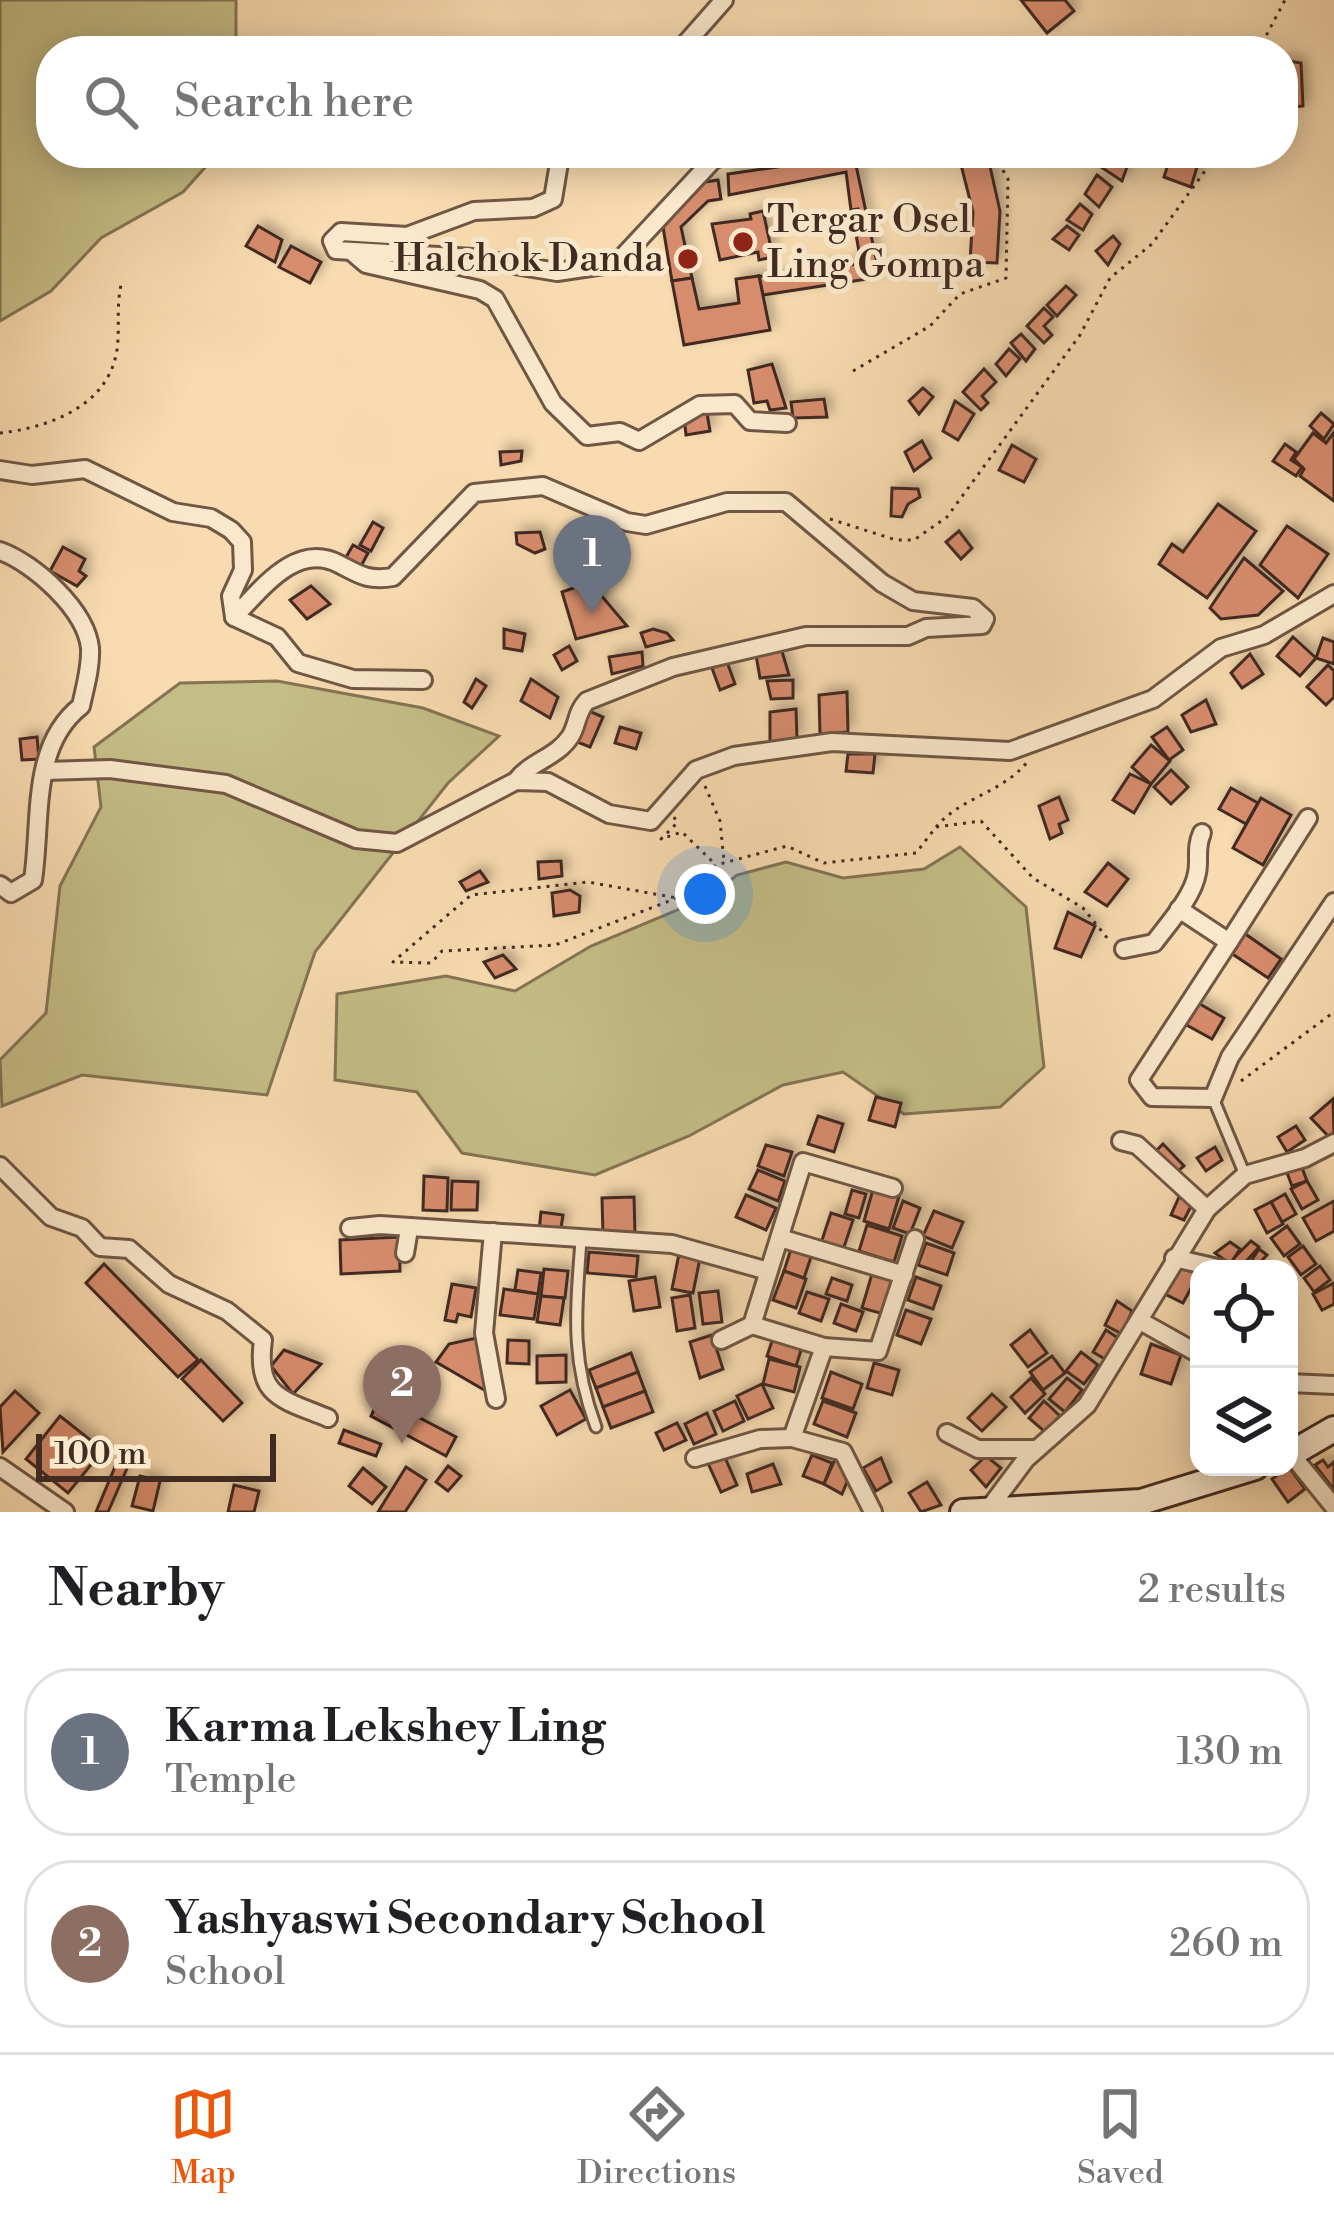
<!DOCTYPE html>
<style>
body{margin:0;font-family:"Libre Bodoni",serif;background:#f2f2f2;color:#202124}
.controls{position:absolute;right:36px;bottom:36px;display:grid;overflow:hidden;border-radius:24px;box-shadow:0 6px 30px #0003}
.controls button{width:108px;height:108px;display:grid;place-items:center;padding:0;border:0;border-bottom:3px solid #e0e0e0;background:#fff;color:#202124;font:60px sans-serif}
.scale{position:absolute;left:36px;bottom:30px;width:240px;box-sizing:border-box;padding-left:12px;border:6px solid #422b21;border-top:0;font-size:33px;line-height:42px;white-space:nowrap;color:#422b21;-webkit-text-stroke:9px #fae8cc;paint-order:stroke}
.you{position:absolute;left:705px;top:894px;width:42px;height:42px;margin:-30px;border:9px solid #fff;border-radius:50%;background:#1a73e8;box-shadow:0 0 0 18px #1a73e833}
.badge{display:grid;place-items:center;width:78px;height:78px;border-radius:50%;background:#ea580c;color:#fff;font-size:39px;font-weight:700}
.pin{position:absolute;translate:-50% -99px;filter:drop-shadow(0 3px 6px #0008)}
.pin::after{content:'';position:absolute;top:63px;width:42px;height:36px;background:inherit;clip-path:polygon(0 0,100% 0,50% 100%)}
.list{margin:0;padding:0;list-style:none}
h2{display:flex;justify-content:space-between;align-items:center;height:156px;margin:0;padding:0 48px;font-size:51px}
h2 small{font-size:39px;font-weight:400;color:#757577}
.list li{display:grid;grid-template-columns:78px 1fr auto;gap:36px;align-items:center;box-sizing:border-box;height:168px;margin:0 24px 24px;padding:0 24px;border:3px solid #e0e0e0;border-radius:48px}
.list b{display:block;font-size:45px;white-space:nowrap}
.list p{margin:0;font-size:39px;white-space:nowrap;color:#757577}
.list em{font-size:39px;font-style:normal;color:#757577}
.icon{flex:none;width:66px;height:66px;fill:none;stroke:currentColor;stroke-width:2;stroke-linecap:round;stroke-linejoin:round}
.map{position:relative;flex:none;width:1334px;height:1512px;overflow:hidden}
.search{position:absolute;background:#fff;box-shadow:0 6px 30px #0003;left:36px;right:36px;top:36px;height:132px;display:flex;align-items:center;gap:30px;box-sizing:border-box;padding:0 42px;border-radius:48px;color:#757577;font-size:45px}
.sheet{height:540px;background:#fff}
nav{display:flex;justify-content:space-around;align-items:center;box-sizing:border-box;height:168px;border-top:3px solid #e0e0e0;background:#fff;font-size:33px;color:#757577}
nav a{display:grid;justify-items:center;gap:6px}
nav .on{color:#ea580c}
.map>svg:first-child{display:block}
</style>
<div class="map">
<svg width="1334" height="1512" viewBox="0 0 1334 1512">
<defs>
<filter id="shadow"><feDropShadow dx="5.5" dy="-5.5" stdDeviation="6" flood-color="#0004"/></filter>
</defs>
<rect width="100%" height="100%" fill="#f8dbb0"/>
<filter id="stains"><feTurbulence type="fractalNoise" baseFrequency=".00167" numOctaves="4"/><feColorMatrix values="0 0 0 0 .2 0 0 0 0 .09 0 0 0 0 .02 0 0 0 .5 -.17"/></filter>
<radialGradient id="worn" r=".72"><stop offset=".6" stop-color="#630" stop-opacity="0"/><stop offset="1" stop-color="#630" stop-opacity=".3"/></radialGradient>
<g fill="#c5bd86" stroke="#847454" stroke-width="3">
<polygon points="0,0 236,0 236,51 51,51 51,153 218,153 183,192 101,238 51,291 0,321"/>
<polygon points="277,681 423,708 499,736 448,783 315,952 267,1095 82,1075 2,1106 0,1060 46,1013 60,886 101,807 94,747 180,683"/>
<polygon points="960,847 1026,907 1044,1067 1000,1107 904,1114 843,1072 783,1085 689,1136 595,1175 462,1153 417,1092 335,1080 337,994 446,976 515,991 591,946 711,896 737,875 786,862 843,878 924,869"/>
</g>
<g fill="#d68c6d" stroke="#422b21" stroke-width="3" filter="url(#shadow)">
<polygon points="1021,0 1065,0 1074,11 1047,33"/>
<polygon points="1283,60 1301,63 1303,106 1283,108"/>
<polygon points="958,153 987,153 1000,211 997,263 970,262 973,212"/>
<polygon points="1107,153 1132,153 1122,181 1101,167"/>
<polygon points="1171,155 1197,167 1191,187 1164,177"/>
<polygon points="854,156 880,277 763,295 759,276 778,278 861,263 854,223 859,222 858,209 851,210 846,172 729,195 728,174"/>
<polygon points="1097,175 1112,187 1099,207 1085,194"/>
<polygon points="718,180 721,199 708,201 681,227 692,278 672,281 663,227 705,182"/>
<polygon points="1080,204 1092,214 1083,230 1067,220"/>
<polygon points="763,211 773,257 759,260 758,252 720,260 712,224 751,219 750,214"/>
<polygon points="258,226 282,240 275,262 246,246"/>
<polygon points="1067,226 1079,235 1069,250 1053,239"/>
<polygon points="1113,236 1120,244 1108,265 1096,251"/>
<polygon points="291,246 321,262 310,283 279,267"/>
<polygon points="759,276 770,330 684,345 672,281 692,278 699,309 739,303 736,279"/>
<polygon points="1066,286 1076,295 1057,316 1047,305"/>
<polygon points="1044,308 1053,317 1044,326 1052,335 1044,343 1027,326"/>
<polygon points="1021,334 1035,349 1026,361 1011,343"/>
<polygon points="1009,349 1020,359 1006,376 996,364"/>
<polygon points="772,364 786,408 770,410 767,401 754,403 748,370"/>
<polygon points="984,369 996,382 982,396 988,403 981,410 963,392"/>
<polygon points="923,388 933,397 919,414 909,401"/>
<polygon points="824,399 827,417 793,418 791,402"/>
<polygon points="955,401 974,414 958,440 943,431"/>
<polygon points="707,413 710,431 686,435 684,417"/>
<polygon points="1321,413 1334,424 1324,439 1310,426"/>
<polygon points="1334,432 1334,501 1300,476 1304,469 1294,459 1313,433 1326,443"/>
<polygon points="922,441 931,458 914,471 905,452"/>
<polygon points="1285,444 1296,452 1291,460 1302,467 1296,476 1273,461"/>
<polygon points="1012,445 1036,459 1024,482 999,470"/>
<polygon points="522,451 521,461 501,465 500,452"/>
<polygon points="892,488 918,489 920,497 908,504 902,517 891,516"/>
<polygon points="1218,504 1256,531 1207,598 1159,564 1172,544 1183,552"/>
<polygon points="373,522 383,528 371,551 360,545"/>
<polygon points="1287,526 1328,554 1298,598 1260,565"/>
<polygon points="959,531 972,548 961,559 946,542"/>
<polygon points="540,532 545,549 535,553 517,544 516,533"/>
<polygon points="353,545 368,553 360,568 345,559"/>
<polygon points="63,547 85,559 79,571 86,576 77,586 50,571"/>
<polygon points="1244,558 1283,591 1258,615 1221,619 1210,608"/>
<polygon points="311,586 330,604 307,619 290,600"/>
<polygon points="579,586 600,594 627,626 576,639 562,592"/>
<polygon points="504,629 525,634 522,651 504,648"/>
<polygon points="653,629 667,633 673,640 646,647 641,633"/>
<polygon points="1293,637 1316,658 1300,676 1277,656"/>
<polygon points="1323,638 1334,642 1334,664 1316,658"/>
<polygon points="569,646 577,661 562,670 554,655"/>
<polygon points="781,648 789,675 760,678 756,655"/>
<polygon points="642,652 643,666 612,674 609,657"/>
<polygon points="1250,654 1263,674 1242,688 1231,673"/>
<polygon points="727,662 735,684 720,690 712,668"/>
<polygon points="1328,665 1334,671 1334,697 1326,705 1307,687"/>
<polygon points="476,679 486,686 472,708 464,702"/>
<polygon points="531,679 558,697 550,718 521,701"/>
<polygon points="793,680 793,698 771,699 767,681"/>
<polygon points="847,692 848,732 820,734 819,695"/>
<polygon points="1206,700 1216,724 1191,732 1182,715"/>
<polygon points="796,709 797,739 770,742 770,712"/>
<polygon points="589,711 603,717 590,747 577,742"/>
<polygon points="620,727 641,733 636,749 615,743"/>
<polygon points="1167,727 1183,750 1169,760 1152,737"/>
<polygon points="37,737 39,759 22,760 20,739"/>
<polygon points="1151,745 1170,761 1151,784 1132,767"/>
<polygon points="848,754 875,754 873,773 846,771"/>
<polygon points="1171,770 1188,787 1171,804 1154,787"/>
<polygon points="1130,774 1151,784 1134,813 1113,800"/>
<polygon points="1231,788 1258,803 1246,824 1219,809"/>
<polygon points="1059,797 1068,820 1059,824 1062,833 1050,839 1039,806"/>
<polygon points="1261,798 1291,815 1263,865 1233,848"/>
<polygon points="561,861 562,876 539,879 538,862"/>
<polygon points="1108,863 1128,879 1107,906 1085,892"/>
<polygon points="480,871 488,882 466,891 460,882"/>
<polygon points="570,890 580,896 579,912 554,916 552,893"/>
<polygon points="1068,912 1095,926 1081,957 1055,948"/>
<polygon points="1244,933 1281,959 1268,978 1231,953"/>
<polygon points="503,955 516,969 495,978 484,962"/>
<polygon points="1193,1000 1224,1018 1212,1039 1181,1022"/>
<polygon points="876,1097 901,1103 895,1127 869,1120"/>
<polygon points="1333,1099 1334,1133 1329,1137 1311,1118"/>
<polygon points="818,1116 843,1124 834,1152 808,1144"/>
<polygon points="1296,1126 1305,1140 1287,1152 1278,1137"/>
<polygon points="1163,1144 1184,1166 1176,1173 1156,1151"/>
<polygon points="766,1145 792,1152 784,1176 758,1166"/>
<polygon points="1215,1147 1222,1160 1206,1171 1197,1158"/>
<polygon points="1301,1165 1307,1181 1292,1186 1286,1170"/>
<polygon points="758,1170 785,1181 778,1201 749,1189"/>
<polygon points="424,1176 448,1178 447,1211 423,1210"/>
<polygon points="452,1181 478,1182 477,1210 451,1210"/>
<polygon points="1307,1181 1318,1200 1302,1209 1291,1189"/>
<polygon points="874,1186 900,1193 889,1229 864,1221"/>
<polygon points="852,1190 866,1194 859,1218 845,1214"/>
<polygon points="1285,1194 1296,1214 1282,1222 1271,1202"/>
<polygon points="746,1195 776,1208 766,1230 736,1217"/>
<polygon points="634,1197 635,1234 603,1235 602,1198"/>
<polygon points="1179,1197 1192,1204 1184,1220 1171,1215"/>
<polygon points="903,1201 920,1208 910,1234 893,1228"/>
<polygon points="1334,1201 1334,1231 1316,1241 1303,1218"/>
<polygon points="1271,1202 1283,1224 1267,1233 1255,1210"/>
<polygon points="934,1211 963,1222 952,1248 923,1236"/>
<polygon points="541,1212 563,1215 560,1234 539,1231"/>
<polygon points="831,1213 853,1220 843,1250 821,1243"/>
<polygon points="867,1225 902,1236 894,1262 859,1251"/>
<polygon points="1287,1226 1300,1244 1284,1256 1271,1238"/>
<polygon points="399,1237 400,1271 341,1274 340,1240"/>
<polygon points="1251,1241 1259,1247 1241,1267 1232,1260"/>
<polygon points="1230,1242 1240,1249 1230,1264 1215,1253"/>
<polygon points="926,1243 954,1253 947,1275 918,1265"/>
<polygon points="1303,1246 1316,1264 1301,1275 1288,1257"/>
<polygon points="791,1249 811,1257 804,1278 784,1271"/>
<polygon points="1259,1249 1267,1255 1254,1269 1246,1269"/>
<polygon points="589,1252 638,1256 636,1277 587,1273"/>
<polygon points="679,1254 700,1258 693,1293 672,1289"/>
<polygon points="104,1264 198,1360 178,1377 86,1283"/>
<polygon points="1181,1266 1198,1275 1183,1303 1165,1294"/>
<polygon points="1320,1266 1330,1280 1314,1292 1304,1278"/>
<polygon points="544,1269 568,1271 565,1298 541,1296"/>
<polygon points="518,1270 541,1273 538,1294 515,1290"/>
<polygon points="784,1271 806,1279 796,1308 773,1300"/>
<polygon points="872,1274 897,1282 887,1315 862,1308"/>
<polygon points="655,1277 660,1307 634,1311 629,1281"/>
<polygon points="916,1277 941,1286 933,1309 908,1300"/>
<polygon points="832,1278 852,1285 847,1301 826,1294"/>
<polygon points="1334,1283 1334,1304 1322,1310 1313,1294"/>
<polygon points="452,1284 476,1288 471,1317 458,1314 456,1322 445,1320"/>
<polygon points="504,1289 538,1294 534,1319 500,1315"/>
<polygon points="718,1291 722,1322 703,1324 699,1293"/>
<polygon points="807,1292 829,1299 821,1321 799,1313"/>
<polygon points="690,1295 695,1328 677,1331 672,1298"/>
<polygon points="541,1296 564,1298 560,1325 537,1322"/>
<polygon points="1117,1301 1132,1311 1122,1334 1105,1325"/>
<polygon points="841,1304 863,1312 856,1331 834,1323"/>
<polygon points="906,1310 931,1319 921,1344 897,1335"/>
<polygon points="1030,1330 1047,1353 1028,1367 1011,1345"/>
<polygon points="1106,1330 1121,1340 1108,1361 1093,1352"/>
<polygon points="712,1335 723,1369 700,1378 690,1342"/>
<polygon points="774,1335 803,1344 796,1366 767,1356"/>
<polygon points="481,1337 486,1391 436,1362 449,1344"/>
<polygon points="508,1340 529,1341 529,1364 507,1363"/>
<polygon points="1151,1344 1181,1355 1171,1384 1141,1374"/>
<polygon points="284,1350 321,1364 293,1394 271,1366"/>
<polygon points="1081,1352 1098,1365 1084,1384 1066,1371"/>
<polygon points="631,1353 638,1372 596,1388 589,1370"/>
<polygon points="566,1355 566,1382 537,1383 537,1356"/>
<polygon points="1052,1356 1065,1373 1043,1390 1030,1372"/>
<polygon points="769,1359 800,1367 794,1392 763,1384"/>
<polygon points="201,1360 242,1403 223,1421 182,1379"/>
<polygon points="874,1363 899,1370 892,1395 867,1388"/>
<polygon points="638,1372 645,1391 603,1407 596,1388"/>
<polygon points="831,1372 862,1384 853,1409 822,1398"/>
<polygon points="1031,1378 1045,1394 1025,1413 1011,1397"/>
<polygon points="1067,1378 1082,1390 1065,1412 1049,1399"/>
<polygon points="762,1384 773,1408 748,1419 737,1396"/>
<polygon points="570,1390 586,1419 557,1435 541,1406"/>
<polygon points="15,1391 39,1413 3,1452 0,1407"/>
<polygon points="645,1391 653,1412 611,1428 603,1407"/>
<polygon points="992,1394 1006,1407 982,1431 968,1418"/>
<polygon points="380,1397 456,1437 446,1456 371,1416"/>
<polygon points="735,1401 744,1421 723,1431 714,1411"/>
<polygon points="823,1401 856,1413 847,1437 814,1424"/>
<polygon points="1044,1401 1060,1416 1045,1432 1029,1418"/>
<polygon points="707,1413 716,1434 694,1444 685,1424"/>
<polygon points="60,1416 103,1450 68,1493 26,1459"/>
<polygon points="677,1423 686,1440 664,1450 656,1433"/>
<polygon points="344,1430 381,1444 376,1456 339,1443"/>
<polygon points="723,1453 737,1485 721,1492 707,1461"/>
<polygon points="120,1455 131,1459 108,1512 96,1512"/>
<polygon points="812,1455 832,1463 824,1484 803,1476"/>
<polygon points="837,1455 847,1482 842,1494 824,1484"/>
<polygon points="986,1456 1001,1468 986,1487 971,1470"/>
<polygon points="881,1458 891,1482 876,1491 863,1468"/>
<polygon points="1323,1460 1328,1467 1334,1462 1334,1490 1315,1465"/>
<polygon points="773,1464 781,1484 752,1492 747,1474"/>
<polygon points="448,1466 461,1476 448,1491 436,1482"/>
<polygon points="406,1467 426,1480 405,1512 378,1512"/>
<polygon points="1289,1467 1305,1489 1288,1502 1272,1479"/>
<polygon points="363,1468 386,1487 372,1504 349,1486"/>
<polygon points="140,1476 160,1481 153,1511 132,1506"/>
<polygon points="927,1482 941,1505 921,1512 909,1493"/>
<polygon points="234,1485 259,1491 254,1512 228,1512"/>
</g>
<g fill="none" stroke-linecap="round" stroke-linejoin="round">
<g stroke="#705745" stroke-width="15">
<g id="service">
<polyline points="1213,1098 1245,1175"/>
<path d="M581,1240c-5,71 -11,117 15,187"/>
</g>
</g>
<g stroke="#705745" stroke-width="22">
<g id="minor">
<polyline points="679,51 724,0"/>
<polyline points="569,153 559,163 553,199 533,208 474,211 407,236 341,232 332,241 336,250 473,258 557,272 617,263 713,160 728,153"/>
<polyline points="352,252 366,264 480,290 495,299 553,403 587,436 620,432 639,441 700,405 735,404 750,421 787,423"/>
<polyline points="0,470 32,475 85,469 173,512 211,518 231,530 242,542 243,570 231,596 234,617"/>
<path d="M0,551c34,12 86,59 90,97 1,20 -5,39 -9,58 -51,40 -39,114 -48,174l-22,13 -11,-8"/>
<path d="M423,680l-70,-1 -55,-16 -21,-26 -43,-20c27,-27 62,-76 105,-53 21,11 29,17 54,13l81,-84 69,-7 84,36 19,3 81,-23h59l96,81 31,18 60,7 12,11 -3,6 -56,3 -18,8h-102l-133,31 -86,34c-11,11 -9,24 -17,36 -14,21 -39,24 -54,44"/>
<polyline points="46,771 110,769 226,784 356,839 397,843 516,781 548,782 609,814 651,821 696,770 734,756 832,742 1010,751 1153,699 1221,648 1264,635 1334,594"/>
<polyline points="1179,909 1229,942 1139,1080 1152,1097 1213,1098 1230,1057 1334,902"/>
<polyline points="1229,942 1308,818"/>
<path d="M1124,949l30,-6c14,-19 39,-46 43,-70 3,-15 -2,-25 5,-40"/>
<polyline points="1121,1141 1137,1145 1207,1209"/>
<path d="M0,1166l51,51 31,11 18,19 29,2 40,35 58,27 36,29c-8,57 19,59 65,78"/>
<polyline points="350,1228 380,1225 672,1244 768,1271"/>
<polyline points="493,1232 484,1333 496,1399"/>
<polyline points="780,1238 904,1275"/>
<polyline points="405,1253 409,1229"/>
<polyline points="1174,1258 1222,1269"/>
<polyline points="1142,1322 1199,1354"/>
<polyline points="752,1325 824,1347 878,1351 915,1239"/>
<polyline points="721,1340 752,1325 803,1162 893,1188"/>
<polyline points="824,1347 792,1438 843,1452 873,1512"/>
<polyline points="1289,1383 1334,1385"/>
<polyline points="947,1433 978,1449 1037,1449"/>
<polyline points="1291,1454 1334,1507"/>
<polyline points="695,1458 760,1439 792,1438"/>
<polyline points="0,1467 65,1512"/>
<polyline points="990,1507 1026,1459 1087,1405 1207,1209 1245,1175 1305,1158 1334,1143"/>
</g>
</g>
<g stroke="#422b21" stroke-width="30">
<g id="secondary">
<polyline points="1289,1455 1334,1429"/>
<polyline points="963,1512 1141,1502 1255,1467"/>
</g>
</g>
<g stroke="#422b21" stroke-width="3" stroke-dasharray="3 6" stroke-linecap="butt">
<polyline points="1258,51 1285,0"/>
<polyline points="1206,153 1212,161"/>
<polyline points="853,371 930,326 960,294 1006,278 1008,179 993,153"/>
<path d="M0,433c46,-5 105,-25 116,-78 5,-22 -1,-48 6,-74"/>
<polyline points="830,519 896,540 914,540 947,517 1080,335 1110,278 1152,244 1218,153"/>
<polyline points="705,786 720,821 724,861"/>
<polyline points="674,817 677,823 661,839 682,832 715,864"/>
<path d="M936,827c25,-30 67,-34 92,-66"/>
<polyline points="677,898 555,945 442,951 431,963 393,962 471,895 588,882 677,898 716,865 787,846 824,863 916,853 936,827 981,821 1033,878 1083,908 1108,939"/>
<polyline points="1241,1081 1334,1012"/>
</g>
<use href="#service" stroke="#fae8cc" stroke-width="9"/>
<use href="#minor" stroke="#fae8cc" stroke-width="16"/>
<use href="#secondary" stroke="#fae8cc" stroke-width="24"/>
</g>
<g fill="#8f2418" stroke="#fae8cc" stroke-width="4.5">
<circle cx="743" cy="242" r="12"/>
<circle cx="688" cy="259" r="12"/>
</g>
<g text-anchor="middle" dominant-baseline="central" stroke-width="10" stroke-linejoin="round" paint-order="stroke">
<g font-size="39" fill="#422b21" stroke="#fae8cc" text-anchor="start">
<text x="767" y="220">Tergar Osel<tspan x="767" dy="45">Ling Gompa</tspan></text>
<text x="664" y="259" text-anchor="end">Halchok Danda</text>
</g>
</g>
<rect width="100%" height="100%" filter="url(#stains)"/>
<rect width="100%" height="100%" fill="url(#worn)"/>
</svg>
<div class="controls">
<button><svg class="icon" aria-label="locate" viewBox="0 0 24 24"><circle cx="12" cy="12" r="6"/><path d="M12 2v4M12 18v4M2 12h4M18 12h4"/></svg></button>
<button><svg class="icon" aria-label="layers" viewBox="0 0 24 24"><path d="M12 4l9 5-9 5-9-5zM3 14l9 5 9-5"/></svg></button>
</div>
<div class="scale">100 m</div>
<div class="you"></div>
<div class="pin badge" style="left:592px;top:614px;background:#6b7280">1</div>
<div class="pin badge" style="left:402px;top:1444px;background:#8d6e63">2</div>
<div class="search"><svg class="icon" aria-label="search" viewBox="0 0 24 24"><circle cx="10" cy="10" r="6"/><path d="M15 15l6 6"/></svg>Search here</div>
</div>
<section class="sheet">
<h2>Nearby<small>2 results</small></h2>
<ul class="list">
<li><span class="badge" style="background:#6b7280">1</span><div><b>Karma Lekshey Ling</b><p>Temple</p></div><em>130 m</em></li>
<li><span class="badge" style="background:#8d6e63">2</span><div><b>Yashyaswi Secondary School</b><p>School</p></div><em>260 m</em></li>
</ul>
</section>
<nav>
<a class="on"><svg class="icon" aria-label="map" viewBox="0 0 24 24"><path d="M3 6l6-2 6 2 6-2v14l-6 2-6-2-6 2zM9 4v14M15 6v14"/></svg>Map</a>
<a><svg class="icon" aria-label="directions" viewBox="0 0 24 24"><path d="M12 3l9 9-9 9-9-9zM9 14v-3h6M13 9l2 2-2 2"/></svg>Directions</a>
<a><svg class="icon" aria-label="saved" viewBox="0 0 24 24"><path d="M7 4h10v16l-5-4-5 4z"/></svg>Saved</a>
</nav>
